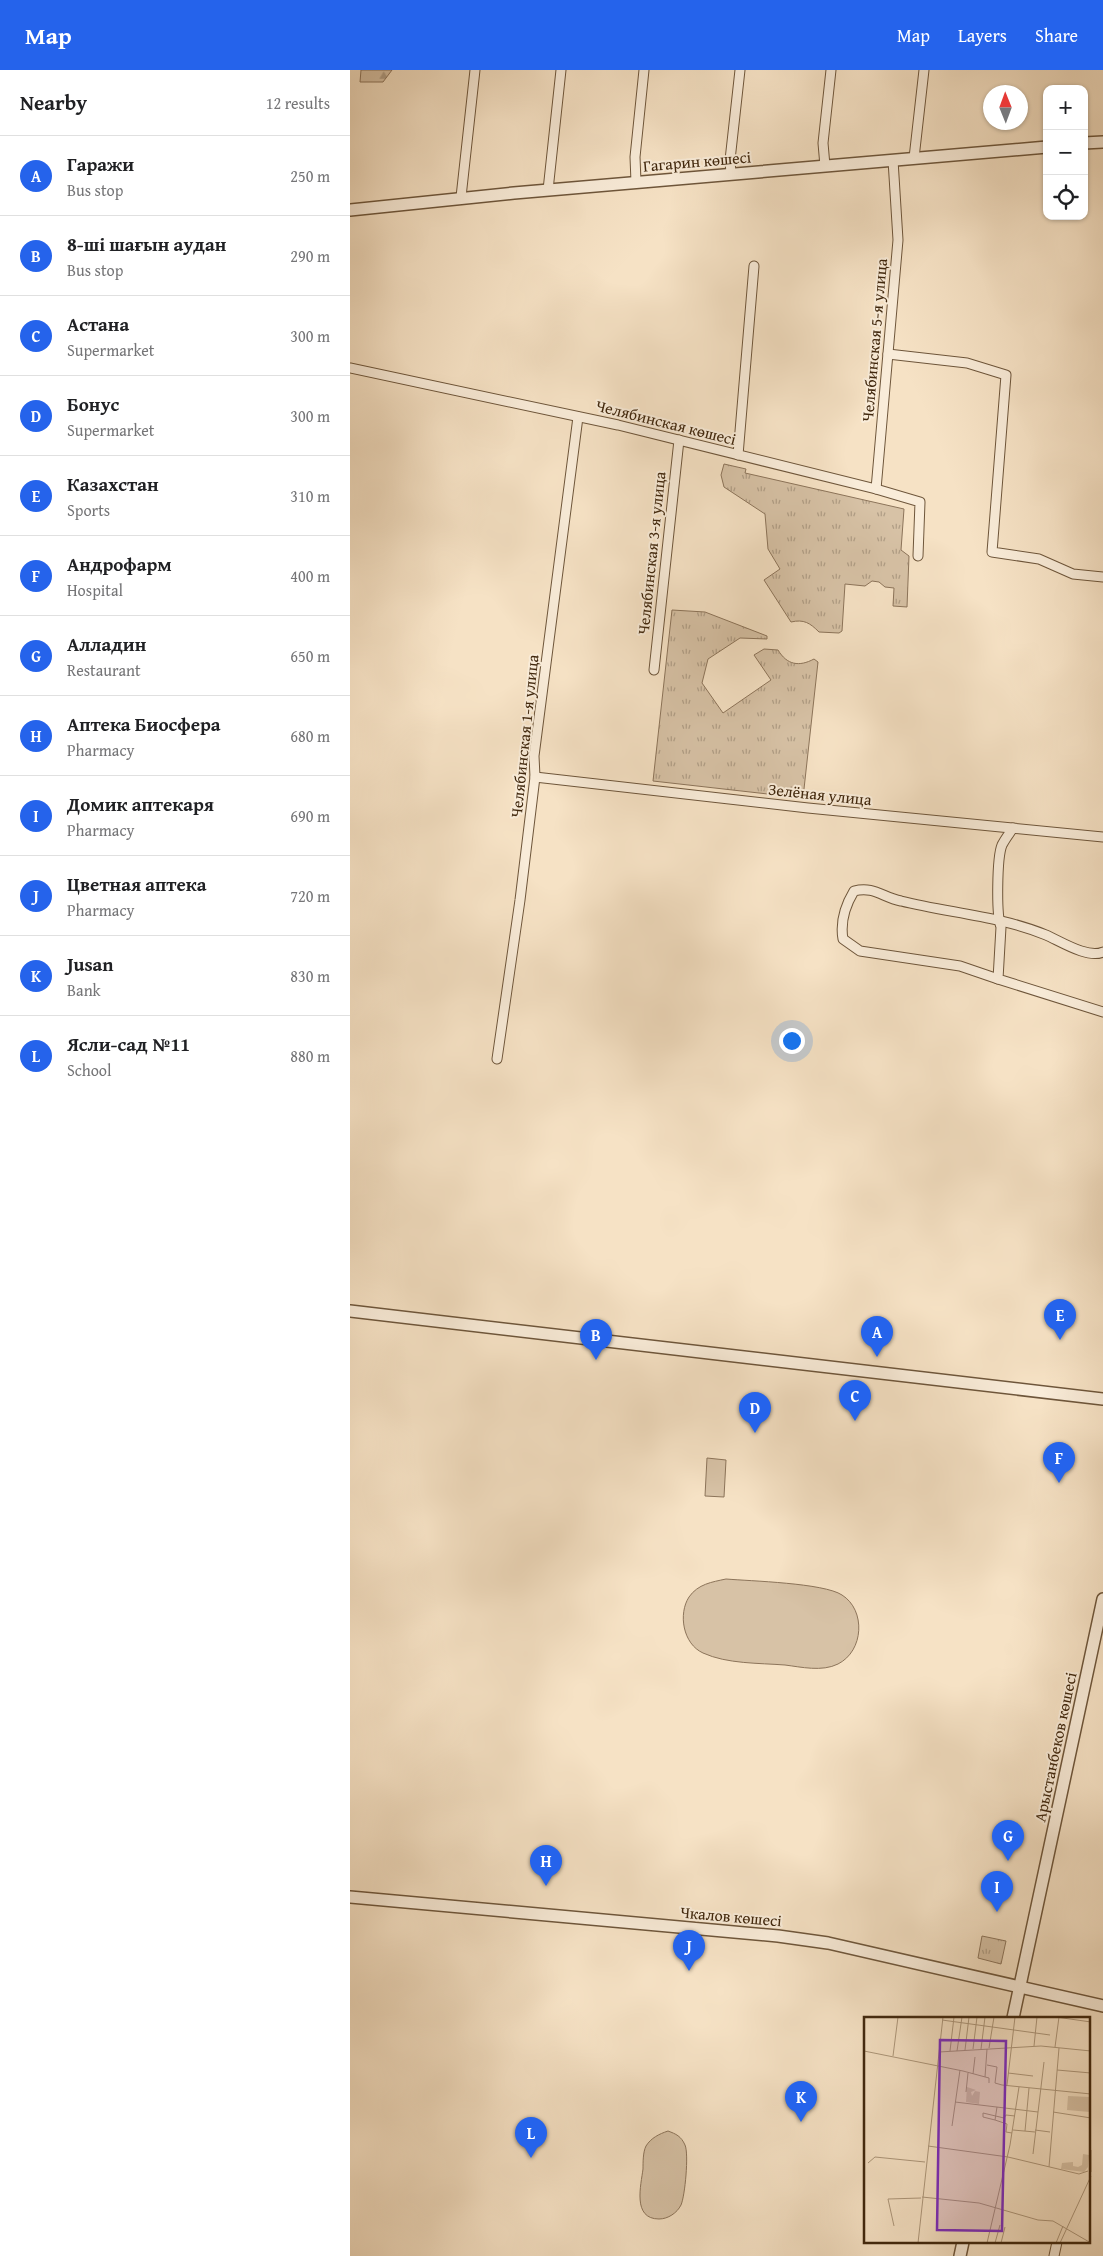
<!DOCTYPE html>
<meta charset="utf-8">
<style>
body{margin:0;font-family:"Gentium Book Plus",serif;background:#f6f6f6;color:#202124}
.controls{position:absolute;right:15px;top:15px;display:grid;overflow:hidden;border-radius:10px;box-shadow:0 1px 4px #0004}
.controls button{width:45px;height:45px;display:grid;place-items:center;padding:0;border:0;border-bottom:1px solid #e0e0e0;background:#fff;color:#202124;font:25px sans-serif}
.compass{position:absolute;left:633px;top:15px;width:45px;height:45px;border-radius:50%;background:#fff;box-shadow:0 1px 4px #0004;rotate:359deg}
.you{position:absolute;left:441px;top:970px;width:18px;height:18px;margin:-12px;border:4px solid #fff;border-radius:50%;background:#1a73e8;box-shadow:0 0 0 8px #1a73e833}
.badge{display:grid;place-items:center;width:32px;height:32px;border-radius:50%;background:#2563eb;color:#fff;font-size:16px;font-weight:700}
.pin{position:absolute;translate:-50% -41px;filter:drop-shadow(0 1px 2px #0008)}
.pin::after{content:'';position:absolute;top:26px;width:18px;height:15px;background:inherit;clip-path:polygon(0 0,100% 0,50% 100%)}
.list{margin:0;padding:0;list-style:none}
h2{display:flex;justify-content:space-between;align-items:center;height:65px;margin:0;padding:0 20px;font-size:21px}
h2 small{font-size:16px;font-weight:400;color:#757577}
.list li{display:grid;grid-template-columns:32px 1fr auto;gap:15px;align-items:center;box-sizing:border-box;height:80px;padding:0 20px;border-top:1px solid #e0e0e0}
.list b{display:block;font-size:19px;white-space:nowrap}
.list p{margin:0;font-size:16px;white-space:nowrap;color:#757577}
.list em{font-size:16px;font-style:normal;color:#757577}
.icon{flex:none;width:28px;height:28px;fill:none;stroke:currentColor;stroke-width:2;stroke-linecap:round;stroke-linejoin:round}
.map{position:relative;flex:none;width:753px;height:2186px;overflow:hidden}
header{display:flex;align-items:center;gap:30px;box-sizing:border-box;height:70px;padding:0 25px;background:#2563eb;color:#fff}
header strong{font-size:24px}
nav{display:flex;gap:28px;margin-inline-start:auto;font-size:18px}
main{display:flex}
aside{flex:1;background:#fff}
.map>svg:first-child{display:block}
</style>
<header>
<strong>Map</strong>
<nav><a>Map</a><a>Layers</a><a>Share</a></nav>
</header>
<main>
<aside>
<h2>Nearby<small>12 results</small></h2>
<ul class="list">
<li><span class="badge">A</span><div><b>Гаражи</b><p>Bus stop</p></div><em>250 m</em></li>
<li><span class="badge">B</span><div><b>8-ші шағын аудан</b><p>Bus stop</p></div><em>290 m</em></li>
<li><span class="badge">C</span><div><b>Астана</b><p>Supermarket</p></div><em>300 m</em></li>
<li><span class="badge">D</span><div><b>Бонус</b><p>Supermarket</p></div><em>300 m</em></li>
<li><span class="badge">E</span><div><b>Казахстан</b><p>Sports</p></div><em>310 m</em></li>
<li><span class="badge">F</span><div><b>Андрофарм</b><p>Hospital</p></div><em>400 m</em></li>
<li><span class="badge">G</span><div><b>Алладин</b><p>Restaurant</p></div><em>650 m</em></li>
<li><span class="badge">H</span><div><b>Аптека Биосфера</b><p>Pharmacy</p></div><em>680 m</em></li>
<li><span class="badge">I</span><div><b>Домик аптекаря</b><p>Pharmacy</p></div><em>690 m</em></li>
<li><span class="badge">J</span><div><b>Цветная аптека</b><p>Pharmacy</p></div><em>720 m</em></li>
<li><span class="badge">K</span><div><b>Jusan</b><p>Bank</p></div><em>830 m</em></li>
<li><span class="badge">L</span><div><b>Ясли-сад №11</b><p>School</p></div><em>880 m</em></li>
</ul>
</aside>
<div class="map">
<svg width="753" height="2186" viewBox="0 0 753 2186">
<defs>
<pattern id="grass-tufts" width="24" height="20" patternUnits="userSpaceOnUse" patternTransform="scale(1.25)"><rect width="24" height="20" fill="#d7c2a6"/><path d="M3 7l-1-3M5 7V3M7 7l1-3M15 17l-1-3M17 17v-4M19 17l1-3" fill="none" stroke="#b09e86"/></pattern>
<pattern id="forest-firs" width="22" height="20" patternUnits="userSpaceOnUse" patternTransform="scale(1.25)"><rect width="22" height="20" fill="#d7c2a6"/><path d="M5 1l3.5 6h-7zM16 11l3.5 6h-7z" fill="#b09e86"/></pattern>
</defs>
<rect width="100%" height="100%" fill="#f6e2c5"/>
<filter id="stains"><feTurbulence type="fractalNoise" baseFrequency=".004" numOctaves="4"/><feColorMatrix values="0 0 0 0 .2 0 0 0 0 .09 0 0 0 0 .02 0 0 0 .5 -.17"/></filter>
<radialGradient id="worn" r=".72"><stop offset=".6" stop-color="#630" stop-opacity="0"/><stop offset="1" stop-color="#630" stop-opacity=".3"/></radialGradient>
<g fill="url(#grass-tufts)" stroke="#8c745a">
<path d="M374,394l22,5 -1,4 159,36 -3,41 8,6 -2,51 -14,-1 1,-18 -9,-1 -6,-5 -7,-1 -7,5 -20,-2 -3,47 -3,2 -20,-1c-9,-9 -15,-13 -28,-10l-27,-42 16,-11 -12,-20 -3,-35 -41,-27 -3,-12z"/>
<path d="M322,540l33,2 62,24v3l-27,-1 -32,21 -6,24 21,30 48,-33 -17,-25 10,-6 14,1c9,15 21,17 36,9l4,3 -15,136 -150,-17z"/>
<polygon points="632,1866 656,1871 651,1894 628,1888"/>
</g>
<polygon fill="url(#forest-firs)" stroke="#8c745a" points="11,0 42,0 33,12 10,12"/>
<g fill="#d7c2a6" stroke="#8c745a">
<polygon points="357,1388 376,1390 374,1427 355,1426"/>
<path d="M376,1509c24,2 98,4 116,16 24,15 22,56 -4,69 -16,8 -37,3 -53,1 -26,-2 -58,-1 -82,-12 -20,-9 -25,-39 -14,-56 9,-13 23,-15 37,-18z"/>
<path d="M318,2061c8,3 13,5 17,14 4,9 0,51 -4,60 -4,8 -13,14 -22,14 -27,0 -18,-34 -16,-50 0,-7 0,-17 3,-23 5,-8 13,-12 22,-15z"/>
</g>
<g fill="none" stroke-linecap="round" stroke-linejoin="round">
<g stroke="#6e563b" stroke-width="11">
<g id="minor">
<polyline points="564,88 574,0"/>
<polyline points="475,96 473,73 481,0"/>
<polyline points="381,104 380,90 390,0"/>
<polyline points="286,112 285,87 294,0"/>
<polyline points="198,120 211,0"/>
<polyline points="111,127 125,0"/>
<polyline points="538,284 617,293 656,305 642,482 689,489 723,504 753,507"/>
<polyline points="0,298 268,355 526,419 570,432 568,486"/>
<polyline points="388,385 404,196"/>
<polyline points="526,419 548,170 543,90"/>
<polyline points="304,600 329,370"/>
<polyline points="185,707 458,738 753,767"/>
<path d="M663,758c-4,6 -8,11 -11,17 -5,12 -6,70 -1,82l-3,52 105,33"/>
<path d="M648,909l-38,-13 -100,-15 -17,-12c-3,-17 2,-33 11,-48 20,-5 28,6 47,10 48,12 99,15 145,34 14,6 42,24 57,17"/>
<polyline points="147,989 170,830 185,707 184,686 228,347"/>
<polyline points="704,2186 707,2172"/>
</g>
</g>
<g stroke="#6e563b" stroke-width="14">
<g id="tertiary">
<polyline points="734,73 753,72"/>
<polyline points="0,140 164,123 697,77"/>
<polyline points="0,1241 753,1329"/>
<polyline points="0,1827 428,1866 478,1873 753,1936"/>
<polyline points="663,1948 753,1529"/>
<polyline points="610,2186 613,2172"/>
</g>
</g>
<use href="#minor" stroke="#f9ecd9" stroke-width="9"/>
<use href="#tertiary" stroke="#f9ecd9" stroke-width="11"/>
</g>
<g text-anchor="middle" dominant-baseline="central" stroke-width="4" stroke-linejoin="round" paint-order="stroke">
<g font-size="16" fill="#40270d" stroke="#f9ecd9">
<text transform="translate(347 91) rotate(-5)">Гагарин көшесі</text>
<text transform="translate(524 270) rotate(-85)">Челябинская 5-я улица</text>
<text transform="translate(316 352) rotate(14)">Челябинская көшесі</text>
<text transform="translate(301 483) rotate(-84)">Челябинская 3-я улица</text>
<text transform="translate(174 666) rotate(-84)">Челябинская 1-я улица</text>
<text transform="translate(470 724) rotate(6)">Зелёная улица</text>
<text transform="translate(705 1677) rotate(-78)">Арыстанбеков көшесі</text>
<text transform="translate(381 1846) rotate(5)">Чкалов көшесі</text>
</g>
</g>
<g transform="translate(514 1947)">
<rect width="226" height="226" fill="#f6e2c5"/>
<path d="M103,70l9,3 -5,2 1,4 3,-5 5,1 -1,12 -13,-2zM204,79l22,1v15l-23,-2z" fill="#d7c2a6"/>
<path d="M219,137l6,1 -1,12 -4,5 -23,-3 1,-6 11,-1v4l5,1 4,-2z" fill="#d7c2a6"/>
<path fill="none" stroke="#ad977b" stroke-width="1" d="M192,0l35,5M78,3l108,15M170,29l3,-29M191,30l4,-30M125,31l5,-31M109,32l4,-32M117,32l4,-32M101,33l4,-33M0,34l99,20 26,7v5M86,34l4,-34M93,34l5,-34M75,35l102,-6 50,5M29,39l5,-39M123,48l10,2 -2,16 7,2 89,9M193,53l34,3M144,56l25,3M109,57l2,-17M121,60l2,-28M143,68l8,-68M102,75l2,-19M91,85l83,10M133,90l-2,13 12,4 -1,8 6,1M189,95l38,6M131,103l-12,-3v-4l21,5 2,-3 9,1M88,109l8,-56M149,113l22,2M171,113l15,2M161,114l4,-43M64,129l80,11 71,17 9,-3M227,133v22M169,137l11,-92M4,146l7,-6 50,5M185,150l10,-119M58,180l57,6 59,17 15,1 38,22M30,209l-6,-27 33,-1M54,226l25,-226M123,226l23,-98 9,-58M131,226l5,-18M137,226l4,-16M192,226l7,-17M196,226l31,-67"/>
<path fill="#7b2cbf" fill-opacity="0.15" stroke="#7b2cbf" stroke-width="2.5" d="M76,23l66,1 -4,190 -65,-1z"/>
<rect width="226" height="226" fill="none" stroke="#40270d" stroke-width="2.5"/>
</g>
<rect width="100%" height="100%" filter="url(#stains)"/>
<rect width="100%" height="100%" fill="url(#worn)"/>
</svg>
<div class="controls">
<button>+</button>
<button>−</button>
<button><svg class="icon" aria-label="locate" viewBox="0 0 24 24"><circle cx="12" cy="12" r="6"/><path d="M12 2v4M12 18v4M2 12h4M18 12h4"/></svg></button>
</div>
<svg class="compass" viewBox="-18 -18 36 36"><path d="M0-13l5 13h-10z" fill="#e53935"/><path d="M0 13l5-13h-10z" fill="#757577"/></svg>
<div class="you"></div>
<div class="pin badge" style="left:527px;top:1287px">A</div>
<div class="pin badge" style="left:246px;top:1290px">B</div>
<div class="pin badge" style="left:505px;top:1351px">C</div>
<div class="pin badge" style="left:405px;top:1363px">D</div>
<div class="pin badge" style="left:710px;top:1270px">E</div>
<div class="pin badge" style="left:709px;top:1413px">F</div>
<div class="pin badge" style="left:658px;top:1791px">G</div>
<div class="pin badge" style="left:196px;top:1816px">H</div>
<div class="pin badge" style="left:647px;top:1842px">I</div>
<div class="pin badge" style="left:339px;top:1901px">J</div>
<div class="pin badge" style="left:451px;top:2052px">K</div>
<div class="pin badge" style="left:181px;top:2088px">L</div>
</div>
</main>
